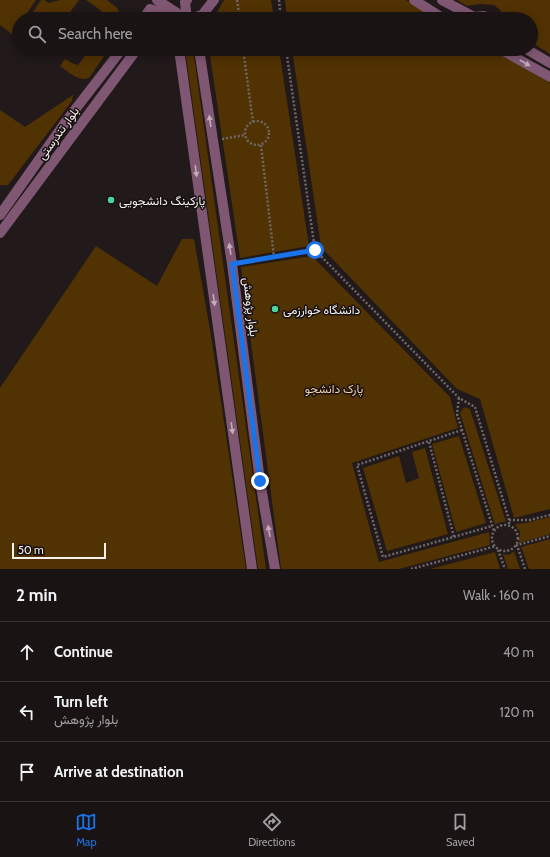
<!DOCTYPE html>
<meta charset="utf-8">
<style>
body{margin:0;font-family:Cabin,Vazirmatn,sans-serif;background:#262022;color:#f1f3f6}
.scale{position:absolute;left:12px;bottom:10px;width:94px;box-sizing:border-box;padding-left:4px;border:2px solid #f8f1f2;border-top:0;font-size:11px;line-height:14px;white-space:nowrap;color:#f8f1f2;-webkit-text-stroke:3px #171011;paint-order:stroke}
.stop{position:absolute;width:12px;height:12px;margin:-9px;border:3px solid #1a73e8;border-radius:50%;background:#fff}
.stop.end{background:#1a73e8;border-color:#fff;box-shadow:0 1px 4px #0008}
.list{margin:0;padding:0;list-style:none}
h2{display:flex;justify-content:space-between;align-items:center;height:52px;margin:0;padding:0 16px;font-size:17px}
h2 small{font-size:13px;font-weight:400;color:#9f9ea0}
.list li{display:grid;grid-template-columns:26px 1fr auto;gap:12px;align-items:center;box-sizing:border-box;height:60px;padding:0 16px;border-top:1px solid #373234}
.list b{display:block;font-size:15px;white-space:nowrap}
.list p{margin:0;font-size:13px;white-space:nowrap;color:#9f9ea0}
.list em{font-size:13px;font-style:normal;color:#9f9ea0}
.icon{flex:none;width:22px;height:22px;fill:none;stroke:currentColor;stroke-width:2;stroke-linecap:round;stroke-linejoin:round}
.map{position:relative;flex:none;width:550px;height:569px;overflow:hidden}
.search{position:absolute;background:#191314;box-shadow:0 2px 10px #0003;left:12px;right:12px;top:12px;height:44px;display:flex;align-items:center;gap:10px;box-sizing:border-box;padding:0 14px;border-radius:22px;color:#9f9ea0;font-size:15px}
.sheet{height:232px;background:#191314}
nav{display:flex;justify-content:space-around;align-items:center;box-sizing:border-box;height:56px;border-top:1px solid #373234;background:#191314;font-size:11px;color:#9f9ea0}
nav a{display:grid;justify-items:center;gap:2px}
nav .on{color:#1a73e8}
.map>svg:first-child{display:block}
</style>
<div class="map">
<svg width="550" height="569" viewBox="0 0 550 569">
<rect width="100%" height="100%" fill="#21191a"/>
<g fill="#513202">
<polygon points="0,0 36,0 23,19 19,19 19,26 13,35 0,25"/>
<polygon points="41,0 44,0 49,3 60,0 79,0 65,19 44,19 33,12"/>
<path d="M86,0h21l10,8 6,11h-17c-2,-8 -13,-14 -20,-19z"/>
<polygon points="224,0 271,0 274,19 213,19"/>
<polygon points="285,0 406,0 439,19 287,19"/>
<polygon points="457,0 550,0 550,54 531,42 531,19 505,19 500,10 494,5 479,4 467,6"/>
<path d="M90,49h19l-20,29c-11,4 -20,-6 -29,-12l5,-7 7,4 6,2z"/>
<polygon points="185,49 193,49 266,569 258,569"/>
<polygon points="209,49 279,49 309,246 240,258"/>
<polygon points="292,49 470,49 485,53 495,51 550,83 550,509 514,518 480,399 457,389 321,247"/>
<polygon points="73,95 72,101 8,185 0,185 0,110 25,127"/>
<polygon points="182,239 194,239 211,335 246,569 0,569 0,388 96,246 157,286"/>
<polygon points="312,256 450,397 458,428 352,463 379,562 489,532 490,545 399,569 281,569 241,267"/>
<polygon points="464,407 470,409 506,522 500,522 495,525 460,413"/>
<polygon points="459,436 486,523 456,532 432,444"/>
<polygon points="425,448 448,534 387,551 363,468 399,456 406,483 419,478 412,452"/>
<polygon points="550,517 550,534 519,543 520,532 515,524 526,523"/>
<polygon points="550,539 550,569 529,569 521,547"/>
<polygon points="514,551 520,569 508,569 503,554 509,555"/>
<polygon points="495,552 500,569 430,569"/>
</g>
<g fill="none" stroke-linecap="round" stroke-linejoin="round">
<g stroke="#6f6869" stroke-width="2.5" stroke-dasharray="2 2" stroke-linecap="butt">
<polyline points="237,0 240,19"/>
<polyline points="279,0 281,19"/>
<polyline points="243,49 253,122"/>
<polyline points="286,49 315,250 459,398 475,407 509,520 509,526"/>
<circle cx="257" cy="133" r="12"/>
<polyline points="222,139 245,135"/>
<polyline points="261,145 274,257"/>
<polyline points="243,262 315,250"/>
<polyline points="459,398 457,414 494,531"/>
<polyline points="462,430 357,465 383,557 492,526"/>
<polyline points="429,442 454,537"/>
<polyline points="509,520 530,520 550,515"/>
<circle cx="505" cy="538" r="13"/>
<polyline points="498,550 505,569"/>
<polyline points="411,569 496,546"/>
<polyline points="525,569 517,545 550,536"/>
</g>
<g stroke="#805773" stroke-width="10">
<polyline points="157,0 177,13"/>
<polyline points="187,0 185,2 187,19"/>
<polyline points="414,0 444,19"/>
<polyline points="442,0 474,17"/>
<polyline points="143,19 150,9 187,19"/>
<polyline points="188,19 202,15 214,0"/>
<polyline points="473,19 474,17 484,16 489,19"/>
<polyline points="179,49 252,569"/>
<polyline points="199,49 232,264 260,481 275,569"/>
<polyline points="500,49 550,77"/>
<polyline points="526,49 550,63"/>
<polyline points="0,215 67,120 122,49"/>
<polyline points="0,233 137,49"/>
</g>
</g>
<defs><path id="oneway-solid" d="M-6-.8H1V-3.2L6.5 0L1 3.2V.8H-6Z"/></defs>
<g fill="#c2acb9">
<use href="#oneway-solid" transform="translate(525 63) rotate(30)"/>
<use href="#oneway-solid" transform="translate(210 121) rotate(-99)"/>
<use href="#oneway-solid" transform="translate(196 171) rotate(82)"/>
<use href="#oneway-solid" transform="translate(230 249) rotate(-99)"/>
<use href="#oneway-solid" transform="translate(214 300) rotate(82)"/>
<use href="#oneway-solid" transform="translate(232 428) rotate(82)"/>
<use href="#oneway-solid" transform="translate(269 531) rotate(-100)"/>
</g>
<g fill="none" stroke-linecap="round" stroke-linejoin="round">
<polyline stroke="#1a73e8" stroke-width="5" points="260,481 232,264 315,250"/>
</g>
<g fill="#4bd49b" stroke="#171011" stroke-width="1.5">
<circle cx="111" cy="200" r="4"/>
<circle cx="275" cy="309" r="4"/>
</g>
<g text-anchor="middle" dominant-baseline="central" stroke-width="3" stroke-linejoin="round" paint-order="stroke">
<g font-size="12" fill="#f8f1f2" stroke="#171011">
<text transform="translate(58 133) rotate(-54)">بلوار تندرستی</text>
<text transform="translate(251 307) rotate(83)">بلوار پژوهش</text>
</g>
<g font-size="12" fill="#f8f1f2" stroke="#171011" text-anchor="start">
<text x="119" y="200">پارکینگ دانشجویی</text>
<text x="283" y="309">دانشگاه خوارزمی</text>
</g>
<g font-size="12" fill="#f6cfa3" stroke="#171011">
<text x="334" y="388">پارک دانشجو</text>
</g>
</g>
</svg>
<div class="scale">50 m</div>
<div class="stop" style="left:315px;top:250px"></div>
<div class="stop end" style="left:260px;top:481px"></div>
<div class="search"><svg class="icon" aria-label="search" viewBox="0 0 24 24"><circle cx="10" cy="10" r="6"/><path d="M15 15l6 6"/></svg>Search here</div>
</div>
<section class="sheet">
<h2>2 min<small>Walk · 160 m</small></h2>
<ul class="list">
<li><svg class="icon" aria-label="ahead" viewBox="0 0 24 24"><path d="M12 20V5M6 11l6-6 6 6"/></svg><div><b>Continue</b></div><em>40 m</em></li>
<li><svg class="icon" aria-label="left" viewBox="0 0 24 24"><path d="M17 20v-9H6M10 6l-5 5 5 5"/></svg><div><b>Turn left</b><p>بلوار پژوهش</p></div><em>120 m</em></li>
<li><svg class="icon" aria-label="arrive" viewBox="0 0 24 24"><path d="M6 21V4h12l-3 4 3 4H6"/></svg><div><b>Arrive at destination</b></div></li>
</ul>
</section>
<nav>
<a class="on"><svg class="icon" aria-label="map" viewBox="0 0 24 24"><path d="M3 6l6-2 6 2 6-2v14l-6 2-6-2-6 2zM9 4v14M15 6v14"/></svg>Map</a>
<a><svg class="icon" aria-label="directions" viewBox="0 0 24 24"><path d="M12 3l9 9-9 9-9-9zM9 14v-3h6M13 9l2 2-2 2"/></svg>Directions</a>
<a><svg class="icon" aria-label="saved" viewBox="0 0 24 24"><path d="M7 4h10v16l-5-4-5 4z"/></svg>Saved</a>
</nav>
